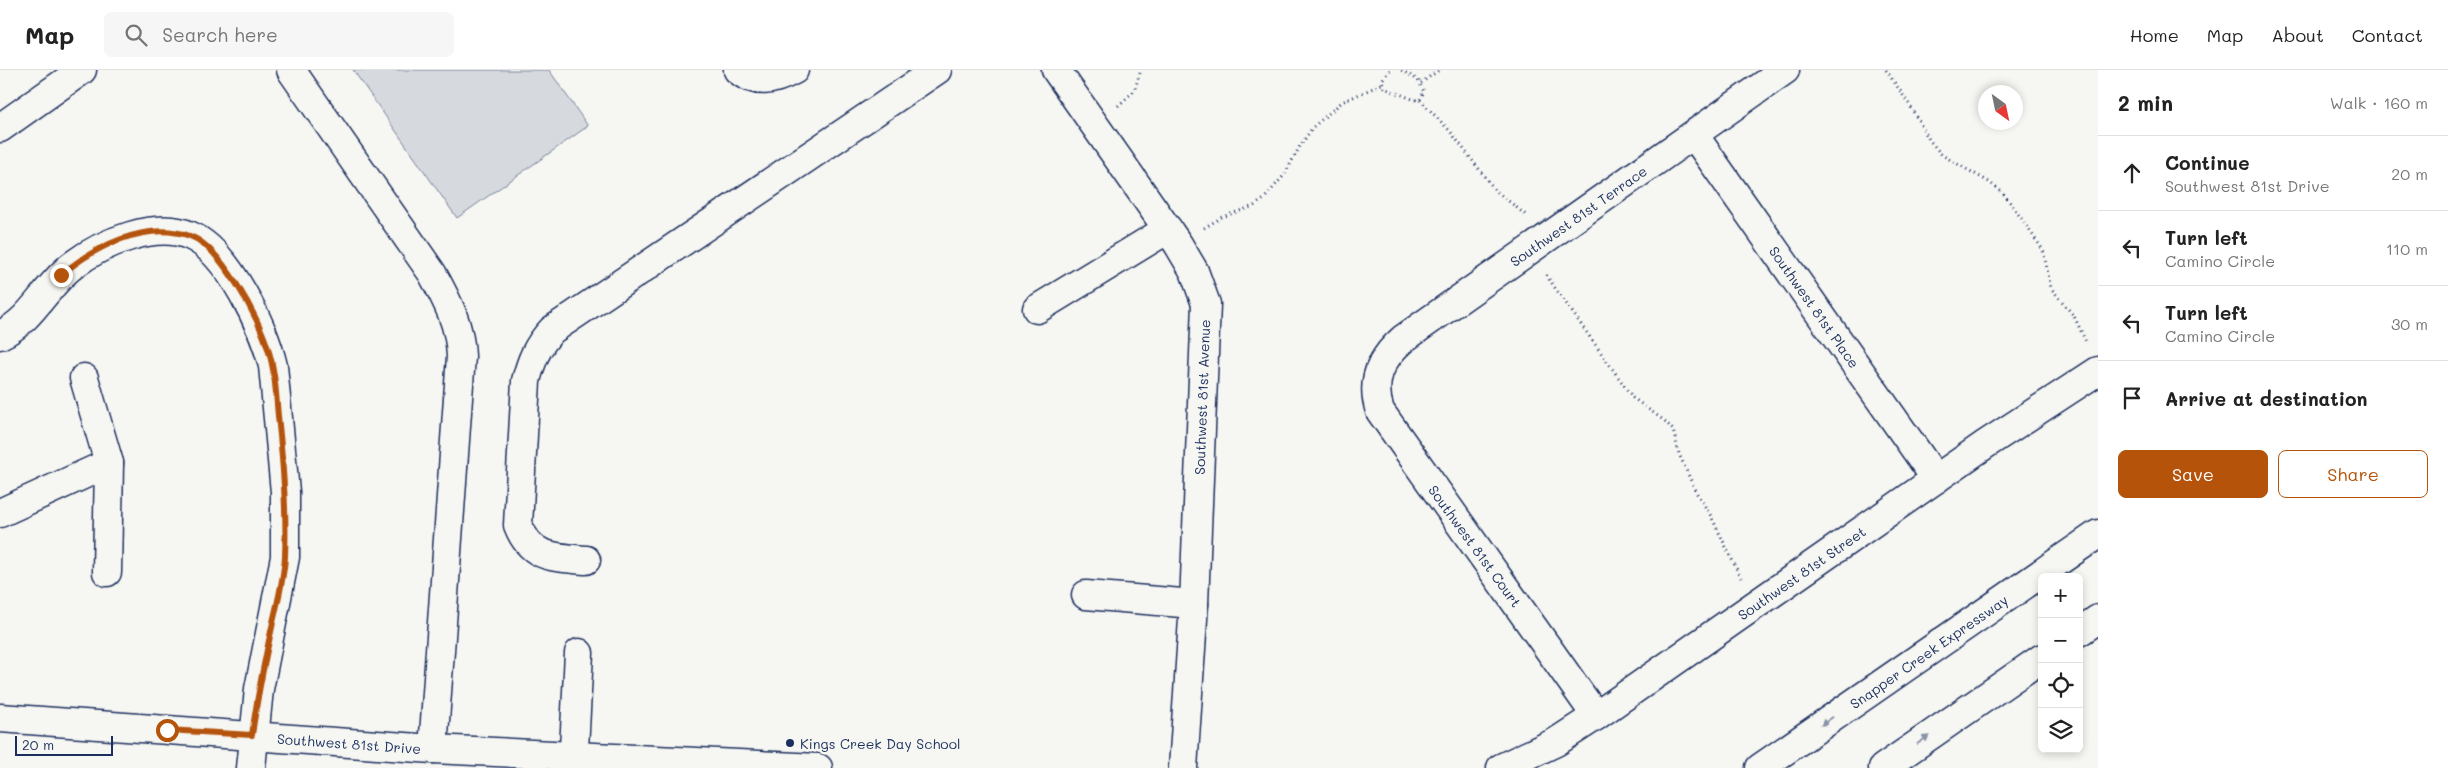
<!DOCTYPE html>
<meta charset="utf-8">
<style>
body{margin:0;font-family:Mali,sans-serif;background:#f6f6f6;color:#222}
.controls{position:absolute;right:15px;bottom:15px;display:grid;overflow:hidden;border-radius:8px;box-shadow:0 2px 8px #0003}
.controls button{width:45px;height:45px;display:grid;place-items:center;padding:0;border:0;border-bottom:1px solid #e0e0e0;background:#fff;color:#222;font:25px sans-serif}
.compass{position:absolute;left:1978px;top:15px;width:45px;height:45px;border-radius:50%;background:#fff;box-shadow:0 2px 8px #0003;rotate:147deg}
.scale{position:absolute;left:15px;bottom:12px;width:98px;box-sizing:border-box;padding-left:5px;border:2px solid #1b2f5e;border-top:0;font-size:14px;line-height:18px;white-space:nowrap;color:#1b2f5e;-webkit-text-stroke:4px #f6f6f2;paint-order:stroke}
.stop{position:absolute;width:15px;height:15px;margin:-11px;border:4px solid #b45309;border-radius:50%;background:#fff}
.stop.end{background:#b45309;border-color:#fff;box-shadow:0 1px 5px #0008}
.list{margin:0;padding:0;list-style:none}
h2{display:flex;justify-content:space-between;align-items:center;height:65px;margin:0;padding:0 20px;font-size:21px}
h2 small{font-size:16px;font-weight:400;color:#767676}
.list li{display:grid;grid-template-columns:32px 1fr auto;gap:15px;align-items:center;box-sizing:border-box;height:75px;padding:0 20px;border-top:1px solid #e0e0e0}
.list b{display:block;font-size:19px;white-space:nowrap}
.list p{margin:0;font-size:16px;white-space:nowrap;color:#767676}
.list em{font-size:16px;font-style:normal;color:#767676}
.actions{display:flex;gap:10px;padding:15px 20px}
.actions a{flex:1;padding:11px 0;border:1px solid #b45309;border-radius:8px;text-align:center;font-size:18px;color:#b45309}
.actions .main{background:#b45309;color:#fff}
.icon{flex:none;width:28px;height:28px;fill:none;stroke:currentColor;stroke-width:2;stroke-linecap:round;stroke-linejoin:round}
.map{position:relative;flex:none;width:2098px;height:698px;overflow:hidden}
header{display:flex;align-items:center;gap:30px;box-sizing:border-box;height:70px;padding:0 25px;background:#fff;border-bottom:1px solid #e0e0e0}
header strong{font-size:24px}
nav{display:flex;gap:28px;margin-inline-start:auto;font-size:18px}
.search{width:350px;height:45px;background:#f6f6f6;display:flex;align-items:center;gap:12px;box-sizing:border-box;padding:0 18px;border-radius:8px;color:#767676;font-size:19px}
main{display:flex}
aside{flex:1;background:#fff}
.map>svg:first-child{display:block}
</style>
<header>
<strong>Map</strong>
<div class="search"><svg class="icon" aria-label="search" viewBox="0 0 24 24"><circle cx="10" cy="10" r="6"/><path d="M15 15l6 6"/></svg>Search here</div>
<nav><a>Home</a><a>Map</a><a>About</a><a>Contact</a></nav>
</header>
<main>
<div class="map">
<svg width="2098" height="698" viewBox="0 0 2098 698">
<rect width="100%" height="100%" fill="#f6f6f2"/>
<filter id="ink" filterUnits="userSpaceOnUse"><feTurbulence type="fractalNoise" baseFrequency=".02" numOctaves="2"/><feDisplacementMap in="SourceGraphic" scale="10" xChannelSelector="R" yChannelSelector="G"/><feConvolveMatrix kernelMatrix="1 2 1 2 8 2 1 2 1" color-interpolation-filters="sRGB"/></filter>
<g filter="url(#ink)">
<polygon fill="#d6d9dd" stroke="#78849e" points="353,0 549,0 588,56 457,148"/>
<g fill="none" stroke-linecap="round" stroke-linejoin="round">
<g stroke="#1b2f5e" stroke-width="31">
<g id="minor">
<path d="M291,0l141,203c15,27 28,52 29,83l-28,393"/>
<path d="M738,0c18,15 36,11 56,0"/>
<polyline points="1056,0 1178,174 1194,201 1206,234 1194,534 1183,698"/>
<polyline points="0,58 82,0"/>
<path id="s1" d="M1694,65l242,344"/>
<polyline points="1037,239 1168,159"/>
<path d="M0,265c33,-15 45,-49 73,-70 29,-22 83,-45 118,-29 38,17 73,92 82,130l12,126v65l-26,132 -8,79"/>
<polyline points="84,308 109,393 107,502"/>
<polyline points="0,443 109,393"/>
<path d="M586,490c-32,-3 -55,-1 -68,-35l8,-144c5,-20 11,-35 26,-51l385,-260"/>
<polyline points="1086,525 1194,534"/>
<path id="s2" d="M1596,646l-216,-305c-10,-30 0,-52 23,-72l382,-269"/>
<path id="s3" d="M0,648l433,31 385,19"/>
<polyline points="573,698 579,583"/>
<path id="s4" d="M1501,698l55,-26 40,-26 390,-272 112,-73"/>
</g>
</g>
<g stroke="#1b2f5e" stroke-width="31">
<g id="highway">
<polyline points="2079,562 2098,549"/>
<path id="s5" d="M1760,698l338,-234"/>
<polyline points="1883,698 2042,588"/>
</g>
</g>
<g stroke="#1b2f5e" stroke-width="3" stroke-dasharray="1 4" stroke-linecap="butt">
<polyline points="1390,0 1382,10 1384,18 1415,30 1420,30 1424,22 1418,10 1401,0"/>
<polyline points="1886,0 1909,34 1930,71 1942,85 1989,112 2003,123 2012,135 2043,180 2051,218 2074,246 2087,274"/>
<polyline points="1421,13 1439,0"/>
<polyline points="1420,30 1450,61 1495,120 1527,146"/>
<polyline points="1118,36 1134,21 1141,0"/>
<polyline points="1204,158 1222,147 1254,136 1264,129 1285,104 1300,76 1313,57 1342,32 1382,14"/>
<polyline points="1546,205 1633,328 1666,352 1673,360 1679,384 1696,422 1711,446 1741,508"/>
</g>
<use href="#minor" stroke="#f6f6f2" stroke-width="28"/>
<use href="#highway" stroke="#f6f6f2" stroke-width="28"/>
</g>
<defs><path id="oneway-solid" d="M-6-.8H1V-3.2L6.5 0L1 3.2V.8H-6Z" transform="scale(1.25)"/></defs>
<g fill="#8892a8">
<use href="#oneway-solid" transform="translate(1827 651) rotate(145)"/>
<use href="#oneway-solid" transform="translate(1923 670) rotate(-35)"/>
</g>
</g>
<g fill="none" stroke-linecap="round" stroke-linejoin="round" filter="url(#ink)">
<path stroke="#b45309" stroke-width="6" d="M61,205c33,-28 85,-55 129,-39 31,11 69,82 78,113 7,21 8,45 10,67 5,46 9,93 7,140 -1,23 -8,48 -13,71 -8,36 -15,71 -20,108l-85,-5"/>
</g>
<circle fill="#1b2f5e" stroke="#f6f6f2" stroke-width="2" cx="790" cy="673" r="5"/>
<g text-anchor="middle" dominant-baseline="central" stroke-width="5" stroke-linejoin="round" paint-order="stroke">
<g font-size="14" fill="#1b2f5e" stroke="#f6f6f2">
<text stroke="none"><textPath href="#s2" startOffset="669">Southwest 81st Terrace</textPath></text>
<text stroke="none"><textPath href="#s1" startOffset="210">Southwest 81st Place</textPath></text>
<text transform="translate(1202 327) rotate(-88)">Southwest 81st Avenue</text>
<text transform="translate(1475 476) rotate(54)">Southwest 81st Court</text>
<text stroke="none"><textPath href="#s4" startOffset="359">Southwest 81st Street</textPath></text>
<text stroke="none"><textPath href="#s5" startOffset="205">Snapper Creek Expressway</textPath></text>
<text stroke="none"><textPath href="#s3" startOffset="350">Southwest 81st Drive</textPath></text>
</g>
<g font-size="14" fill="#1b2f5e" stroke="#f6f6f2" text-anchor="start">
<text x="800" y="673">Kings Creek Day School</text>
</g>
</g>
</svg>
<div class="controls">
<button>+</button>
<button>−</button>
<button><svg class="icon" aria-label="locate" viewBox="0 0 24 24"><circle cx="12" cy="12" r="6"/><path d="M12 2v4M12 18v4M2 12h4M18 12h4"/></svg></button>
<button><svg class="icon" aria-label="layers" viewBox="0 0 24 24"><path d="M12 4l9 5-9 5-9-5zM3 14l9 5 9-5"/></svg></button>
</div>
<svg class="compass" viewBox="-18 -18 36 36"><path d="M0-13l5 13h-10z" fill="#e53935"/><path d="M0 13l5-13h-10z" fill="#767676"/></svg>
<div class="scale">20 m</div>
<div class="stop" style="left:167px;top:660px"></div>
<div class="stop end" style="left:61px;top:205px"></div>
</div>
<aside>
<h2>2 min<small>Walk · 160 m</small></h2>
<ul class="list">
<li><svg class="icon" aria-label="ahead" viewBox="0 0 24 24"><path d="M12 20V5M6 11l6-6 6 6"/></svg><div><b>Continue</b><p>Southwest 81st Drive</p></div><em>20 m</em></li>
<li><svg class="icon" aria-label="left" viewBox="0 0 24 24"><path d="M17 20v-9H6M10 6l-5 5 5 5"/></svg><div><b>Turn left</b><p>Camino Circle</p></div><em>110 m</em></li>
<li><svg class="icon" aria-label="left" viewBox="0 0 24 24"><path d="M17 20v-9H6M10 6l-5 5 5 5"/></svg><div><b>Turn left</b><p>Camino Circle</p></div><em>30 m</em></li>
<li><svg class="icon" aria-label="arrive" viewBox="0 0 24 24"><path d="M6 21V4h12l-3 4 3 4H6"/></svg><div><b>Arrive at destination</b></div></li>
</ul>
<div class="actions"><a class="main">Save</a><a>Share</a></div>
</aside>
</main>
